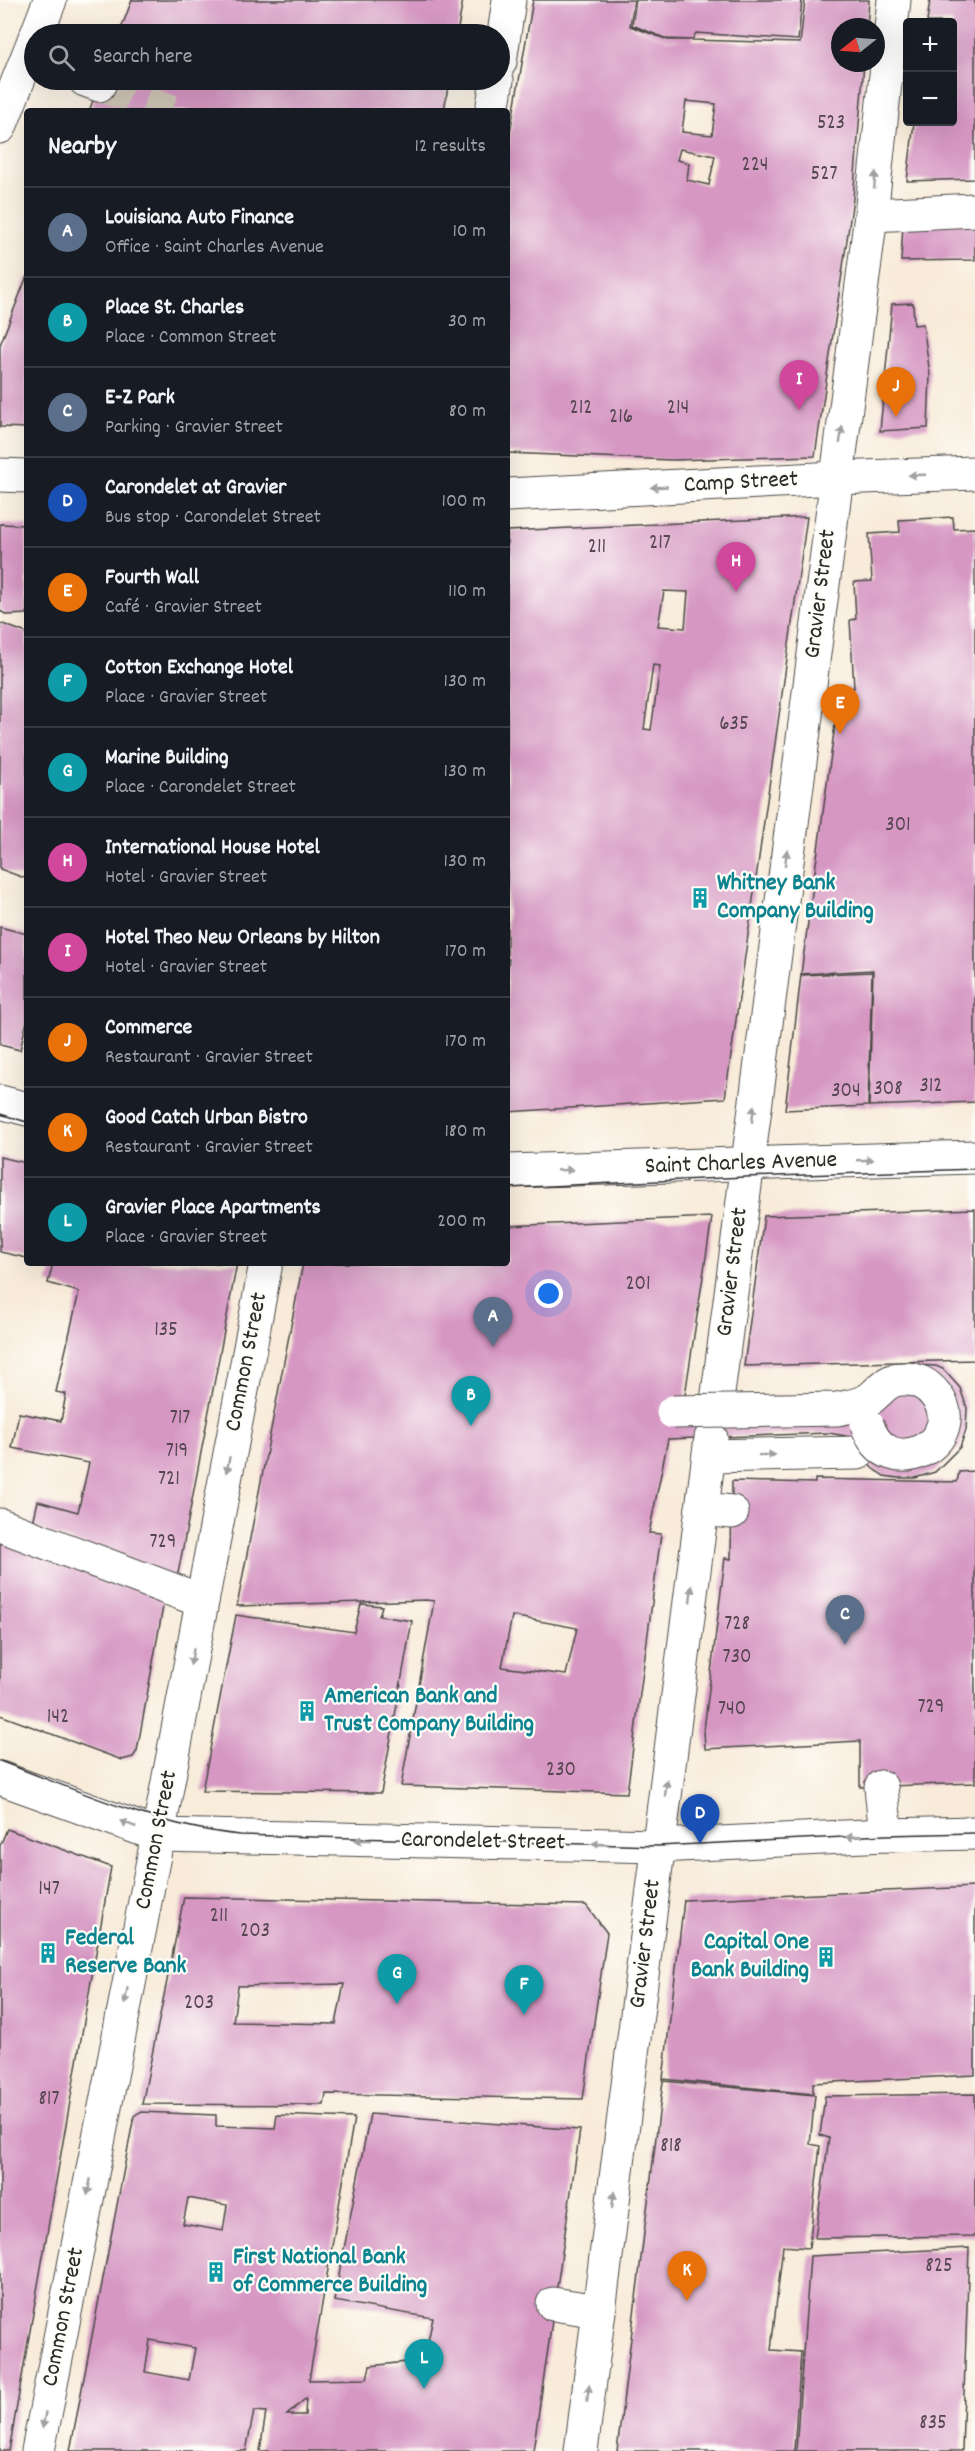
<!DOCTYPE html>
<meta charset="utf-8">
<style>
body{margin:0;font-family:Dekko,sans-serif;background:#242831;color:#f1f3f6}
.controls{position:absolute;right:18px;top:18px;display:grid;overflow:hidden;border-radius:6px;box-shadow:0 6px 24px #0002}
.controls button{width:54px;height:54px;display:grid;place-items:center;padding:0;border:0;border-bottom:2px solid #363941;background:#171b24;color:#f1f3f6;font:30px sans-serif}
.compass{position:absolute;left:831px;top:18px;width:54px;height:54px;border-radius:50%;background:#171b24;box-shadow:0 6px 24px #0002;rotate:253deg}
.you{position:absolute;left:549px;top:1294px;width:21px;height:21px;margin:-15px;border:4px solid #fff;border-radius:50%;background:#1a73e8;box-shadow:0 0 0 9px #1a73e833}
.badge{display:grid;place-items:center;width:39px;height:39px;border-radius:50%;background:#d690ce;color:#fff;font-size:20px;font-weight:700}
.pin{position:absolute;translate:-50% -50px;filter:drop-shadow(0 2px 3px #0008)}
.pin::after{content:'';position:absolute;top:32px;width:21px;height:18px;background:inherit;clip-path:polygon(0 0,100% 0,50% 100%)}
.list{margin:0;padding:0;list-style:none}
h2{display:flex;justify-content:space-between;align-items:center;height:78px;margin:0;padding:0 24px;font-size:26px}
h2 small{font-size:20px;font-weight:400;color:#9ea1a6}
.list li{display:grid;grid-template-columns:39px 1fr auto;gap:18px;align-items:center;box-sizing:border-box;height:90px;padding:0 24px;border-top:2px solid #363941}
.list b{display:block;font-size:22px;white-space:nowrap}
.list p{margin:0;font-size:20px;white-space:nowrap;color:#9ea1a6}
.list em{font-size:20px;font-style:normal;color:#9ea1a6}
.icon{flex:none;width:33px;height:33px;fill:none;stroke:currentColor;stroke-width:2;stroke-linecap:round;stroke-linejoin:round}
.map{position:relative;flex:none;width:975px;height:2451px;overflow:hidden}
.search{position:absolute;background:#171b24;box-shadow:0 6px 24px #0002;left:24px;top:24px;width:486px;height:66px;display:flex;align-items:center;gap:15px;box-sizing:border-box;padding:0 21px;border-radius:33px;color:#9ea1a6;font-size:22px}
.panel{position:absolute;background:#171b24;box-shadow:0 6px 24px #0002;left:24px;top:108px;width:486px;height:1158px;border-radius:6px}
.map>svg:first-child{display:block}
</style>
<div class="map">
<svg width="975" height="2451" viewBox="0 0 975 2451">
<rect width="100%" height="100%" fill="#fdfcf7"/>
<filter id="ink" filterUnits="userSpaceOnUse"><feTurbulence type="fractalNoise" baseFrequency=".0167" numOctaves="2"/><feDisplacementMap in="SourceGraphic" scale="12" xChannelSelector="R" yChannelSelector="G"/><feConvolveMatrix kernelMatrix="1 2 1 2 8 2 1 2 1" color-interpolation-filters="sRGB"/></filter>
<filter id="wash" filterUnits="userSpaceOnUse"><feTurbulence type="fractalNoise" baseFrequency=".008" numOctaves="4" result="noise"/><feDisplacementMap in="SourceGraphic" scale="24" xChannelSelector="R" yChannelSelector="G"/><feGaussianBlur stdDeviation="1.35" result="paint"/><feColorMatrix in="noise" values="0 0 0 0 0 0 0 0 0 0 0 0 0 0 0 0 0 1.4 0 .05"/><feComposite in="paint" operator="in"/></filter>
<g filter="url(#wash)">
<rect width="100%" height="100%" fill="#f8ebd9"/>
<g id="blocks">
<g fill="#d697c3" fill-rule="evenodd">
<polygon points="132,0 463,0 457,34 119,34"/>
<path d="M533,0h101l-4,26 38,14h24l-25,-1 -35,-14 4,-25h166l-4,40 -102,-7 -4,7 108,3 5,-43h64l-2,27h-27v36h24l-11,136 -38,257 -143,4 -165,-7v-303zM686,101l30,3 -4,31 -30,-3zM680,149l35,7 -6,29 -22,-5 2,-17 -12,-3z"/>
<polygon points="930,0 975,0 975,179 907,181 914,122 952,122 952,22 927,22"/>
<polygon points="101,80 449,80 444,111 89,111"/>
<polygon points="975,219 975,260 901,261 903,224"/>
<polygon points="27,276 27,428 0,427 0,345"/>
<polygon points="913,303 914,325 923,324 930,375 928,428 880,431 892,304"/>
<path d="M807,517l-82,581 -218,14v-139l2,-14h-2v-428zM664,591l24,1 -3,36 -27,-2zM653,665l7,1 -9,64 -7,-1z"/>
<polygon points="953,517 954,529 975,528 975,1102 869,1106 873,970 801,974 840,688 854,688 850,620 856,619 854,582 872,581 869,534 900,532 899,520"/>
<polygon points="0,524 27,525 27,614 7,615 0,611"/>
<polygon points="0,623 27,633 27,879 0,869"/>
<polygon points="0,927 27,934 27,1021 20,1050 0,1045"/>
<polygon points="872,972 868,1106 785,1110 801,975"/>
<polygon points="0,1157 27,1163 27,1258 0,1252"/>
<polygon points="975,1209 975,1360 744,1366 764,1216"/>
<path d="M712,1217l-28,185 160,-9 70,-28 22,1 7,3 17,19 7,20 -1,22 -6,17 -25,25 -20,6h-17l-14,-2 -12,-8 -26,-32 -17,-3 -161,6 -19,94 12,1 -34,259 -226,-7 33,-185 -8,-1 -189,6 66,-343h204v-37zM512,1616l65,12 -11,47 -64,-8z"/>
<polygon points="53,1263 237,1263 177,1579 32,1527 38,1501 78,1512 89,1463 12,1448 19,1413 61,1421 66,1394 56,1392 79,1292 48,1283"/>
<polygon points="975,1471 975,1783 860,1787 860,1741 705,1749 704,1730 725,1558 731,1559 732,1481 815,1483 815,1479 957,1482 959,1472"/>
<polygon points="0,1534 162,1598 163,1607 137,1751 133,1757 122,1760 0,1715"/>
<polygon points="361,1604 382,1606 379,1616 412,1621 381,1793 202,1791 236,1615 354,1632"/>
<polygon points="7,1829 111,1867 9,2451 0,2451 0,1846"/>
<polygon points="975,1887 975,2075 813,2083 813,2094 663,2079 684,1900"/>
<path d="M184,1897l402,8 21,28 -24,166 -257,-5 -2,11 -182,-1zM344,1984l-8,40 -103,-2 5,-36z"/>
<polygon points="663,2081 815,2095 810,2144 820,2146 809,2248 783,2246 771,2350 801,2352 794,2451 617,2451"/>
<polygon points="975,2094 975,2236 815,2238 829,2138 820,2135 825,2096"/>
<path d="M140,2112l76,3v11l59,2 2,-13 77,3 -45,262 58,-1 3,-13 54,-6 9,-42 -99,-17 36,-187 210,16 -47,321h-273l6,-39 -12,-1 -8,40h-176l64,-335zM188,2198l39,7 -4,26 -40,-7zM150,2340l45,8 -6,32 -44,-8zM306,2398l-1,17h-18z"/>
<polygon points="969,2248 962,2451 796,2451 810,2256"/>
</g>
</g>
</g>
<g filter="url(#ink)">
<use href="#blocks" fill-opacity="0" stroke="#4a4845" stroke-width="1.5"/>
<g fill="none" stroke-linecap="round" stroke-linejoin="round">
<polyline stroke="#cfc5b6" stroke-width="33" stroke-dasharray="33 16" stroke-linecap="butt" points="99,85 172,111"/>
<g stroke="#4a4845" stroke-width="35">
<g id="minor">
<polyline points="500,62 509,0"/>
<polyline points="85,80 99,85"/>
<polyline points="492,111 497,80"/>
<polyline points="871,215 975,210"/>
<polyline points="0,475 27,476"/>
<polyline points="507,495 836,478 975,473"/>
<polyline points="0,1102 27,1109"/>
<polyline points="507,1171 975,1157"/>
<polyline points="717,1401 871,215 894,0"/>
<polyline points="709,1456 858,1453"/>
<polyline points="702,1509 732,1512"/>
<polyline points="0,1525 202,1601"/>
<polyline points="0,1778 158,1835 658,1846 886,1835 975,1833"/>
<polyline points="881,1787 886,1835"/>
<polyline points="553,2304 599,2311"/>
<polyline points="38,2451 158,1835 266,1263"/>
<polyline points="581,2451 711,1438"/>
</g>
</g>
<g stroke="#4a4845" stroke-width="35">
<g id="major">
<polyline points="37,34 50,0"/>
<polyline points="0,127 34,40"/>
</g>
</g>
<use href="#minor" stroke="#fff" stroke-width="33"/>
<use href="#major" stroke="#fff" stroke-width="33"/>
<g stroke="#2b2b2b" stroke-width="1.5">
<polyline points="0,1114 27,1122"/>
<polyline points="507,1188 745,1177 975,1169"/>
<path d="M0,1761c79,30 155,65 240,74l418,11 228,-11 89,-2"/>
</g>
<g stroke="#4a4845" stroke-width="35" stroke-linecap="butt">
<path id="minor-bridge" d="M673,1412l164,-3c11,-2 27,-5 35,-12 11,-9 16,-18 31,-18 13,-1 24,5 32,15 37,45 -48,95 -68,30"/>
</g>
<use href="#minor-bridge" stroke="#fff" stroke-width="33"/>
</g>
<defs><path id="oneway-solid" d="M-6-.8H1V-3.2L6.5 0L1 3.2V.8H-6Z" transform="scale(1.5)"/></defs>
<g fill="#a0a0a0">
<use href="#oneway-solid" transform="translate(875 180) rotate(-84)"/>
<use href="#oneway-solid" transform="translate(841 435) rotate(-82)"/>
<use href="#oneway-solid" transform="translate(917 475) rotate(178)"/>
<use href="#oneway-solid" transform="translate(659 487) rotate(177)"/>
<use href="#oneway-solid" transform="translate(786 858) rotate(-83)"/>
<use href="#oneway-solid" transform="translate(753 1114) rotate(-83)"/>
<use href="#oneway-solid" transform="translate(865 1160) rotate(-2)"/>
<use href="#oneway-solid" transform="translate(565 1170) rotate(-2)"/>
<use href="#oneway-solid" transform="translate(767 1455) rotate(-1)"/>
<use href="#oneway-solid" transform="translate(228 1465) rotate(101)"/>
<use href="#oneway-solid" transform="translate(691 1594) rotate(-83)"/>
<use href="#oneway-solid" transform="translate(192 1657) rotate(101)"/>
<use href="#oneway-solid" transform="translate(666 1788) rotate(-83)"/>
<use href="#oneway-solid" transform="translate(128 1824) rotate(-159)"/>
<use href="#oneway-solid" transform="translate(854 1837) rotate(177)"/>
<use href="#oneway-solid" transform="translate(363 1840) rotate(-179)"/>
<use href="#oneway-solid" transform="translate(600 1844) rotate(-179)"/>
<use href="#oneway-solid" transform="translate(126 1996) rotate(101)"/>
<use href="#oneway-solid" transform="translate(89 2187) rotate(101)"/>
<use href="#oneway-solid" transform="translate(613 2200) rotate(-83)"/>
<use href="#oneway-solid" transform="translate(588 2393) rotate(-83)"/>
<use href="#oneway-solid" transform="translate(44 2420) rotate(101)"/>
</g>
</g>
<defs>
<g id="building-bare" transform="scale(1.62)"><path d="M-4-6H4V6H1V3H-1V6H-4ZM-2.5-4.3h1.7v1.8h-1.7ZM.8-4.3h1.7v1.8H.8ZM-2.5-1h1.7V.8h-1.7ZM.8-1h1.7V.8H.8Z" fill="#0f9aa8" stroke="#fdfcf7" stroke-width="2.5" paint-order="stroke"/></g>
</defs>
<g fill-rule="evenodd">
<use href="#building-bare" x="700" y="898"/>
<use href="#building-bare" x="307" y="1711"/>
<use href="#building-bare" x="48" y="1953"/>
<use href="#building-bare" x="826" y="1957"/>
<use href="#building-bare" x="216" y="2272"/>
</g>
<g text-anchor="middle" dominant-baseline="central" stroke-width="4.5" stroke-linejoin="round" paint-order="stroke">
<g font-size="21" fill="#564651">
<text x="831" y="124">523</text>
<text x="755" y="166">224</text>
<text x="824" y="175">527</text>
<text x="581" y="409">212</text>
<text x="678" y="409">214</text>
<text x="621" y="418">216</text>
<text x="660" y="544">217</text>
<text x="597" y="548">211</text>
<text x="734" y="725">635</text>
<text x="898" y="826">301</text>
<text x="931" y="1087">312</text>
<text x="888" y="1090">308</text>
<text x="846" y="1092">304</text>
<text x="638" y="1285">201</text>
<text x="166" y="1331">135</text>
<text x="180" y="1419">717</text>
<text x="177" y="1452">719</text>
<text x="169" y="1480">721</text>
<text x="163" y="1543">729</text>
<text x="737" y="1625">728</text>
<text x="737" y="1658">730</text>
<text x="931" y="1708">729</text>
<text x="732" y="1710">740</text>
<text x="58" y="1718">142</text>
<text x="561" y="1771">230</text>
<text x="49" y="1890">147</text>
<text x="219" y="1917">211</text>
<text x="255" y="1932">203</text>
<text x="199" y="2004">203</text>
<text x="49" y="2100">817</text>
<text x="671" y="2147">818</text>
<text x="939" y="2267">825</text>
<text x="933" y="2424">835</text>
</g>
<g font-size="24" fill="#2b2b2b" stroke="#fdfcf7">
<text transform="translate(741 483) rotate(-3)">Camp Street</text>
<text transform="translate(821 594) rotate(-83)">Gravier Street</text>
<text transform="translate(741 1164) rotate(-2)">Saint Charles Avenue</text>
<text transform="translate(733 1272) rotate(-83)">Gravier Street</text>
<text transform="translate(247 1362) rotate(-79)">Common Street</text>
<text transform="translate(157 1840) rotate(-79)">Common Street</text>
<text transform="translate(483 1842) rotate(1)">Carondelet Street</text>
<text transform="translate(646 1944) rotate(-83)">Gravier Street</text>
<text transform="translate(64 2317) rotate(-79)">Common Street</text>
</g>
<g font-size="24" font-weight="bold" fill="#0d838f" stroke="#fdfcf7" text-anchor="start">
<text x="717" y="884">Whitney Bank<tspan x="717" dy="28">Company Building</tspan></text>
<text x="324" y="1697">American Bank and<tspan x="324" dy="28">Trust Company Building</tspan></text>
<text x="65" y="1939">Federal<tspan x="65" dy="28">Reserve Bank</tspan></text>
<text x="809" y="1943" text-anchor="end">Capital One<tspan x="809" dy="28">Bank Building</tspan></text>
<text x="233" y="2258">First National Bank<tspan x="233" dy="28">of Commerce Building</tspan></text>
</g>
</g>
</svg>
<div class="controls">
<button>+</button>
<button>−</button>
</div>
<svg class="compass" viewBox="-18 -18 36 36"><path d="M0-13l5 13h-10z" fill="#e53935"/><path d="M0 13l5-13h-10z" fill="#9ea1a6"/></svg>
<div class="you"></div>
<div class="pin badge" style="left:493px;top:1347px;background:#5c6f8a">A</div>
<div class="pin badge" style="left:471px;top:1426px;background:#0f9aa8">B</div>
<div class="pin badge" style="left:845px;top:1645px;background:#5c6f8a">C</div>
<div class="pin badge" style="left:700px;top:1844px;background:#1a4fb4">D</div>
<div class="pin badge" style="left:840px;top:734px;background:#e8710a">E</div>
<div class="pin badge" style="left:524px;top:2015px;background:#0f9aa8">F</div>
<div class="pin badge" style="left:397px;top:2004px;background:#0f9aa8">G</div>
<div class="pin badge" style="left:736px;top:592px;background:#d1479c">H</div>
<div class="pin badge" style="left:799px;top:410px;background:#d1479c">I</div>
<div class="pin badge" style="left:896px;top:417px;background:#e8710a">J</div>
<div class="pin badge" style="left:687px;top:2301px;background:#e8710a">K</div>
<div class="pin badge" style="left:424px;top:2389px;background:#0f9aa8">L</div>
<div class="search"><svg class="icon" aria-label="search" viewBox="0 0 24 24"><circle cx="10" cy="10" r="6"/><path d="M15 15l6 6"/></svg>Search here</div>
<section class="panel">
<h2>Nearby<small>12 results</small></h2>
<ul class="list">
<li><span class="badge" style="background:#5c6f8a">A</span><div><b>Louisiana Auto Finance</b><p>Office · Saint Charles Avenue</p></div><em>10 m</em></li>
<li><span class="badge" style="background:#0f9aa8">B</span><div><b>Place St. Charles</b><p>Place · Common Street</p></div><em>30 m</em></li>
<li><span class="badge" style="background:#5c6f8a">C</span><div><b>E-Z Park</b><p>Parking · Gravier Street</p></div><em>80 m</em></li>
<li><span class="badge" style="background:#1a4fb4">D</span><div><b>Carondelet at Gravier</b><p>Bus stop · Carondelet Street</p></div><em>100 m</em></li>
<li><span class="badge" style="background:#e8710a">E</span><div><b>Fourth Wall</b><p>Café · Gravier Street</p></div><em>110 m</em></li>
<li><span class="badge" style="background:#0f9aa8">F</span><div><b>Cotton Exchange Hotel</b><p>Place · Gravier Street</p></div><em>130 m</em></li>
<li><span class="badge" style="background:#0f9aa8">G</span><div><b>Marine Building</b><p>Place · Carondelet Street</p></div><em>130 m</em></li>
<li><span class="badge" style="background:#d1479c">H</span><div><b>International House Hotel</b><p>Hotel · Gravier Street</p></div><em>130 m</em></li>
<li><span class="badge" style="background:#d1479c">I</span><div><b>Hotel Theo New Orleans by Hilton</b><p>Hotel · Gravier Street</p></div><em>170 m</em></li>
<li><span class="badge" style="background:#e8710a">J</span><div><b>Commerce</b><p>Restaurant · Gravier Street</p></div><em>170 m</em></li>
<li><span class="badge" style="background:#e8710a">K</span><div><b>Good Catch Urban Bistro</b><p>Restaurant · Gravier Street</p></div><em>180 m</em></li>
<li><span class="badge" style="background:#0f9aa8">L</span><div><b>Gravier Place Apartments</b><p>Place · Gravier Street</p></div><em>200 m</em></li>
</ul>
</section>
</div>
